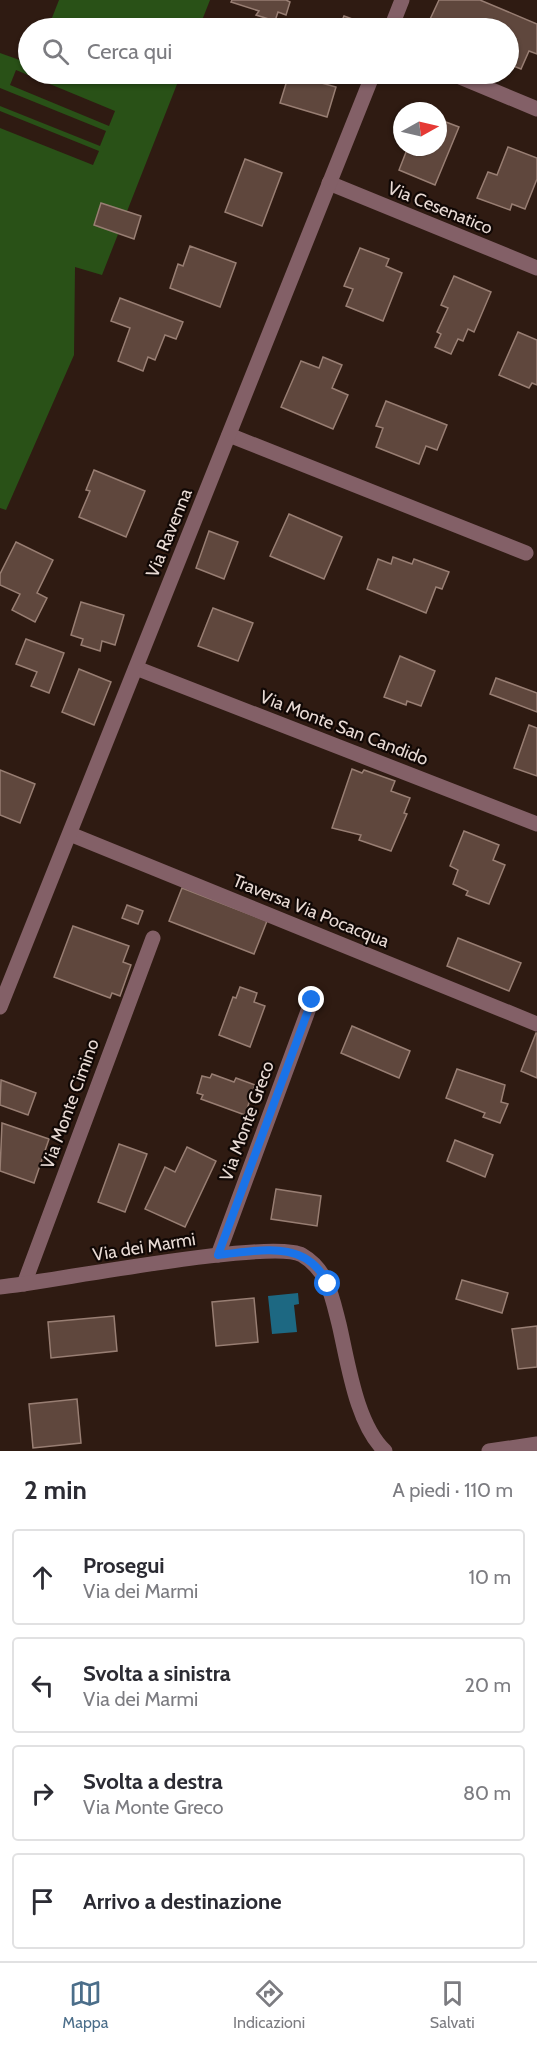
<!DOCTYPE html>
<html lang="it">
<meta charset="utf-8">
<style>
body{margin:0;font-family:Cabin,sans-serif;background:#f2f2f3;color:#2b2b33}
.compass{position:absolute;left:393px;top:102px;width:54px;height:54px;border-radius:50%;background:#fff;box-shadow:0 2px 4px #0004;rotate:82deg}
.stop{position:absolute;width:18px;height:18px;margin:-14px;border:4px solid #1a73e8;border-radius:50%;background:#fff}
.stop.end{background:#1a73e8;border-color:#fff;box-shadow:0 2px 6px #0008}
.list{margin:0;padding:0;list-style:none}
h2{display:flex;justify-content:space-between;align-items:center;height:78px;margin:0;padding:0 24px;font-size:26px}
h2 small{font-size:20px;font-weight:400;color:#7c7c81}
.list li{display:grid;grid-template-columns:39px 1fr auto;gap:18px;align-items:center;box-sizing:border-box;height:96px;margin:0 12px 12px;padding:0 12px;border:2px solid #e1e1e2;border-radius:6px}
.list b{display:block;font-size:22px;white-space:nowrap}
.list p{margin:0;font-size:20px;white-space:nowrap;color:#7c7c81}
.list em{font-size:20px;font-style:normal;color:#7c7c81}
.icon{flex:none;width:33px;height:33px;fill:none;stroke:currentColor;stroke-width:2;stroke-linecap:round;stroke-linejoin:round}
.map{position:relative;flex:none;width:537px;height:1451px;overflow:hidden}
.search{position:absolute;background:#fff;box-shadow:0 2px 4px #0004;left:18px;right:18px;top:18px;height:66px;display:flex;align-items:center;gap:15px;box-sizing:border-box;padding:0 21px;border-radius:33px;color:#7c7c81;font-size:22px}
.sheet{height:510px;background:#fff}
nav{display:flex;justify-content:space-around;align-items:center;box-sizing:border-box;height:84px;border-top:2px solid #e1e1e2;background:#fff;font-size:16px;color:#7c7c81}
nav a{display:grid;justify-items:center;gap:3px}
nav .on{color:#4b6e8a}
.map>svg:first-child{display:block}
</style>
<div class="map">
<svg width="537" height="1451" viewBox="0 0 537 1451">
<rect width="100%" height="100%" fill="#2f1b12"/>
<g fill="#295117" fill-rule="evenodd">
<polygon points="59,0 210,0 199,28 48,28"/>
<path d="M0,53l28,10v11h153l-79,201 -27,-8 -1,88 -68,155 -6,-2v-380l93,37 6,-14 -99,-40v-5l100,40 6,-15 -106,-43zM16,70l99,41 -6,15 -99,-41z"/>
</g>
<polygon fill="#1d6882" points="298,1293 299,1304 294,1305 297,1332 272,1334 268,1296"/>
<g fill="#5f473d" stroke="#987e73" stroke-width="1.5">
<polygon points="232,0 286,0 290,2 286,15 278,12 275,21 256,15 259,11 231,2"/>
<polygon points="439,0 480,0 537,24 537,54 529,51 521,69 508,64 508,28 426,28"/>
<polygon points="344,16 377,28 339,28"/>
<polygon points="289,74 336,87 327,117 280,103"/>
<polygon points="438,119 459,127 435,185 399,170 408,147 438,147"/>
<polygon points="508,147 537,158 537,179 525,209 512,204 510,210 477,198 488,172 497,175"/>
<polygon points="245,159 282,173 262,226 225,212"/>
<polygon points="101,203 141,216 134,239 94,225"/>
<polygon points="190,246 236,263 220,307 170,288 178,264 183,266"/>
<polygon points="360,248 389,259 386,266 402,273 383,321 346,306 353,289 344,286"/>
<polygon points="454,276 491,292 474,332 468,329 463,341 458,339 451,354 435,347 441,334 437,332 448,308 441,305"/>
<polygon points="120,298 183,322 176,339 165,335 155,360 148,357 143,371 118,361 130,328 111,321"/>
<polygon points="518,332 537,340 537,385 532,383 529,388 499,375"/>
<polygon points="323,357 342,365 332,388 348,395 333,429 281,407 301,361 319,368"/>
<polygon points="386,401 447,425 437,450 426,446 419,464 376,447 383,428 376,426"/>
<polygon points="94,470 145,491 126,537 79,517 90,491 86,490"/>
<polygon points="289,514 342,537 324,579 270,556"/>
<polygon points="209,531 238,542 224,579 196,568"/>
<polygon points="16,542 53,560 37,593 47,598 35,622 12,610 20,594 0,585 0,574"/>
<polygon points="393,557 412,564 414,559 449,572 442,589 436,587 426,613 367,589 378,559 391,564"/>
<polygon points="81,602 124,615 115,645 102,641 100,651 81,645 83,639 71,635"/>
<polygon points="213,608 253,623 238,661 198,646"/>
<polygon points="26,639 64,653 49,693 31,686 37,672 16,664"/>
<polygon points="400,656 435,671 421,706 407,701 406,705 384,697"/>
<polygon points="79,669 111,682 94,725 62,712"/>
<polygon points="496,678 537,693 537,712 490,694"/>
<polygon points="529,725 537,728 537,776 514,768"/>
<polygon points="352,769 362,773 364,770 395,781 391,791 410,798 404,813 407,814 391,851 359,840 361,835 332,828"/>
<polygon points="0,770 35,784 20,823 0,815"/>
<polygon points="464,831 499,845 493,860 505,865 489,904 466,895 468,891 453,884 458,870 450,866"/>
<polygon points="182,888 267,921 254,954 169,921"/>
<polygon points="127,905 143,911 138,924 122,918"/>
<polygon points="73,926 129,946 123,962 131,965 120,996 112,993 110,998 54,977"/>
<polygon points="458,938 521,963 509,991 447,966"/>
<polygon points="240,987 257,993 254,1002 265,1006 250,1047 219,1035 233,997 236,998"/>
<polygon points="352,1026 410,1051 399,1078 341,1053"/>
<polygon points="536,1033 537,1033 537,1078 521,1071"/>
<polygon points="457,1069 505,1085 501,1102 508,1104 500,1123 483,1117 485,1113 446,1098"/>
<polygon points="212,1074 234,1082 236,1078 255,1085 245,1115 201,1099 203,1095 197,1093 202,1076 210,1078"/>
<polygon points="1,1080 36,1093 28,1115 0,1105"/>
<polygon points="2,1123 49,1139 34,1183 0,1171"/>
<polygon points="455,1140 493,1155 485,1177 447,1161"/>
<polygon points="119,1144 147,1154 125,1212 98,1202"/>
<polygon points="187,1147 216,1161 185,1227 145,1209 165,1167 175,1172"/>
<polygon points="276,1189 321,1196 317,1226 271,1219"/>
<polygon points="462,1280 508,1293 502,1313 456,1299"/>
<polygon points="254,1298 258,1342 216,1346 212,1302"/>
<polygon points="114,1316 117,1351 51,1358 48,1322"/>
<polygon points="537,1326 537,1367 518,1369 512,1329"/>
<polygon points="77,1399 81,1443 33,1448 29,1404"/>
</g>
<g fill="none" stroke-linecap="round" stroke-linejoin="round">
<g stroke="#836067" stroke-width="15">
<polyline points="391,28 402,0"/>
<polyline points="453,74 537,109"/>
<polyline points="329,183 537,268"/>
<polyline points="229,435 526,553"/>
<polyline points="136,668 537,824"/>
<polyline points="70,834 537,1024"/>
<polyline points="0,1007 373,74"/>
<polyline points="218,1255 312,1000"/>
<polyline points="24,1284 153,938"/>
<path d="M0,1287c50,-5 272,-49 302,-32 26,15 30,42 37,69 9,38 17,100 46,127"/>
<polyline points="489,1451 537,1444"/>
</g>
</g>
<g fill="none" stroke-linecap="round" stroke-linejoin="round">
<path stroke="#1a73e8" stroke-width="8" d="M312,1000l-94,255c41,-4 88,-17 110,29"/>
</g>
<g text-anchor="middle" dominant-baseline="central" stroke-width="4.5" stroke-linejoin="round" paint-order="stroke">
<g font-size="18" fill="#e9dbd5" stroke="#110805">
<text transform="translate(440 208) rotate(22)">Via Cesenatico</text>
<text transform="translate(169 533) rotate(-68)">Via Ravenna</text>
<text transform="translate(344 728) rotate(21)">Via Monte San Candido</text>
<text transform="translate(311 911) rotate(22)">Traversa Via Pocacqua</text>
<text transform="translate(70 1104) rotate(-70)">Via Monte Cimino</text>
<text transform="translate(247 1121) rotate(-70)">Via Monte Greco</text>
<text transform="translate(144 1247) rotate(-9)">Via dei Marmi</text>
</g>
</g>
</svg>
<svg class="compass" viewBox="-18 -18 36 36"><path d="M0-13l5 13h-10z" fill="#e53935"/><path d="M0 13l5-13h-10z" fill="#7c7c81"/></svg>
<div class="stop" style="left:328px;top:1284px"></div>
<div class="stop end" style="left:312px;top:1000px"></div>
<div class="search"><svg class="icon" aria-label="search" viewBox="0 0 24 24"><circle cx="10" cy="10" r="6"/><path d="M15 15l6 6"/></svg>Cerca qui</div>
</div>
<section class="sheet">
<h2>2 min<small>A piedi · 110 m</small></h2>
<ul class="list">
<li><svg class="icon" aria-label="ahead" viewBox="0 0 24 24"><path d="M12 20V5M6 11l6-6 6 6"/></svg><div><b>Prosegui</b><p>Via dei Marmi</p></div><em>10 m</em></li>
<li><svg class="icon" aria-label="left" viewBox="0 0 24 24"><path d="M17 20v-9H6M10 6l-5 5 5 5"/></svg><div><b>Svolta a sinistra</b><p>Via dei Marmi</p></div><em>20 m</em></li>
<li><svg class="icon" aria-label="right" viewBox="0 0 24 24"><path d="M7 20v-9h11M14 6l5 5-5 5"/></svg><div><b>Svolta a destra</b><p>Via Monte Greco</p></div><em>80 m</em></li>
<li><svg class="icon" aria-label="arrive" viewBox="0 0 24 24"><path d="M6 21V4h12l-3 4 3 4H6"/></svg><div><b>Arrivo a destinazione</b></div></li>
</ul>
</section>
<nav>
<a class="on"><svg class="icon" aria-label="map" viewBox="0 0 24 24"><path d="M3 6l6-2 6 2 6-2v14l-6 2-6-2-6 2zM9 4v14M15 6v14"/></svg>Mappa</a>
<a><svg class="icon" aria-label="directions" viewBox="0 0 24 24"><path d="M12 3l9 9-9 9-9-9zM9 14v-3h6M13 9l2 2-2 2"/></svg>Indicazioni</a>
<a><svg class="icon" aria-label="saved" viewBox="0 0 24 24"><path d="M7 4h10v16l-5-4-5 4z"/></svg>Salvati</a>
</nav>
